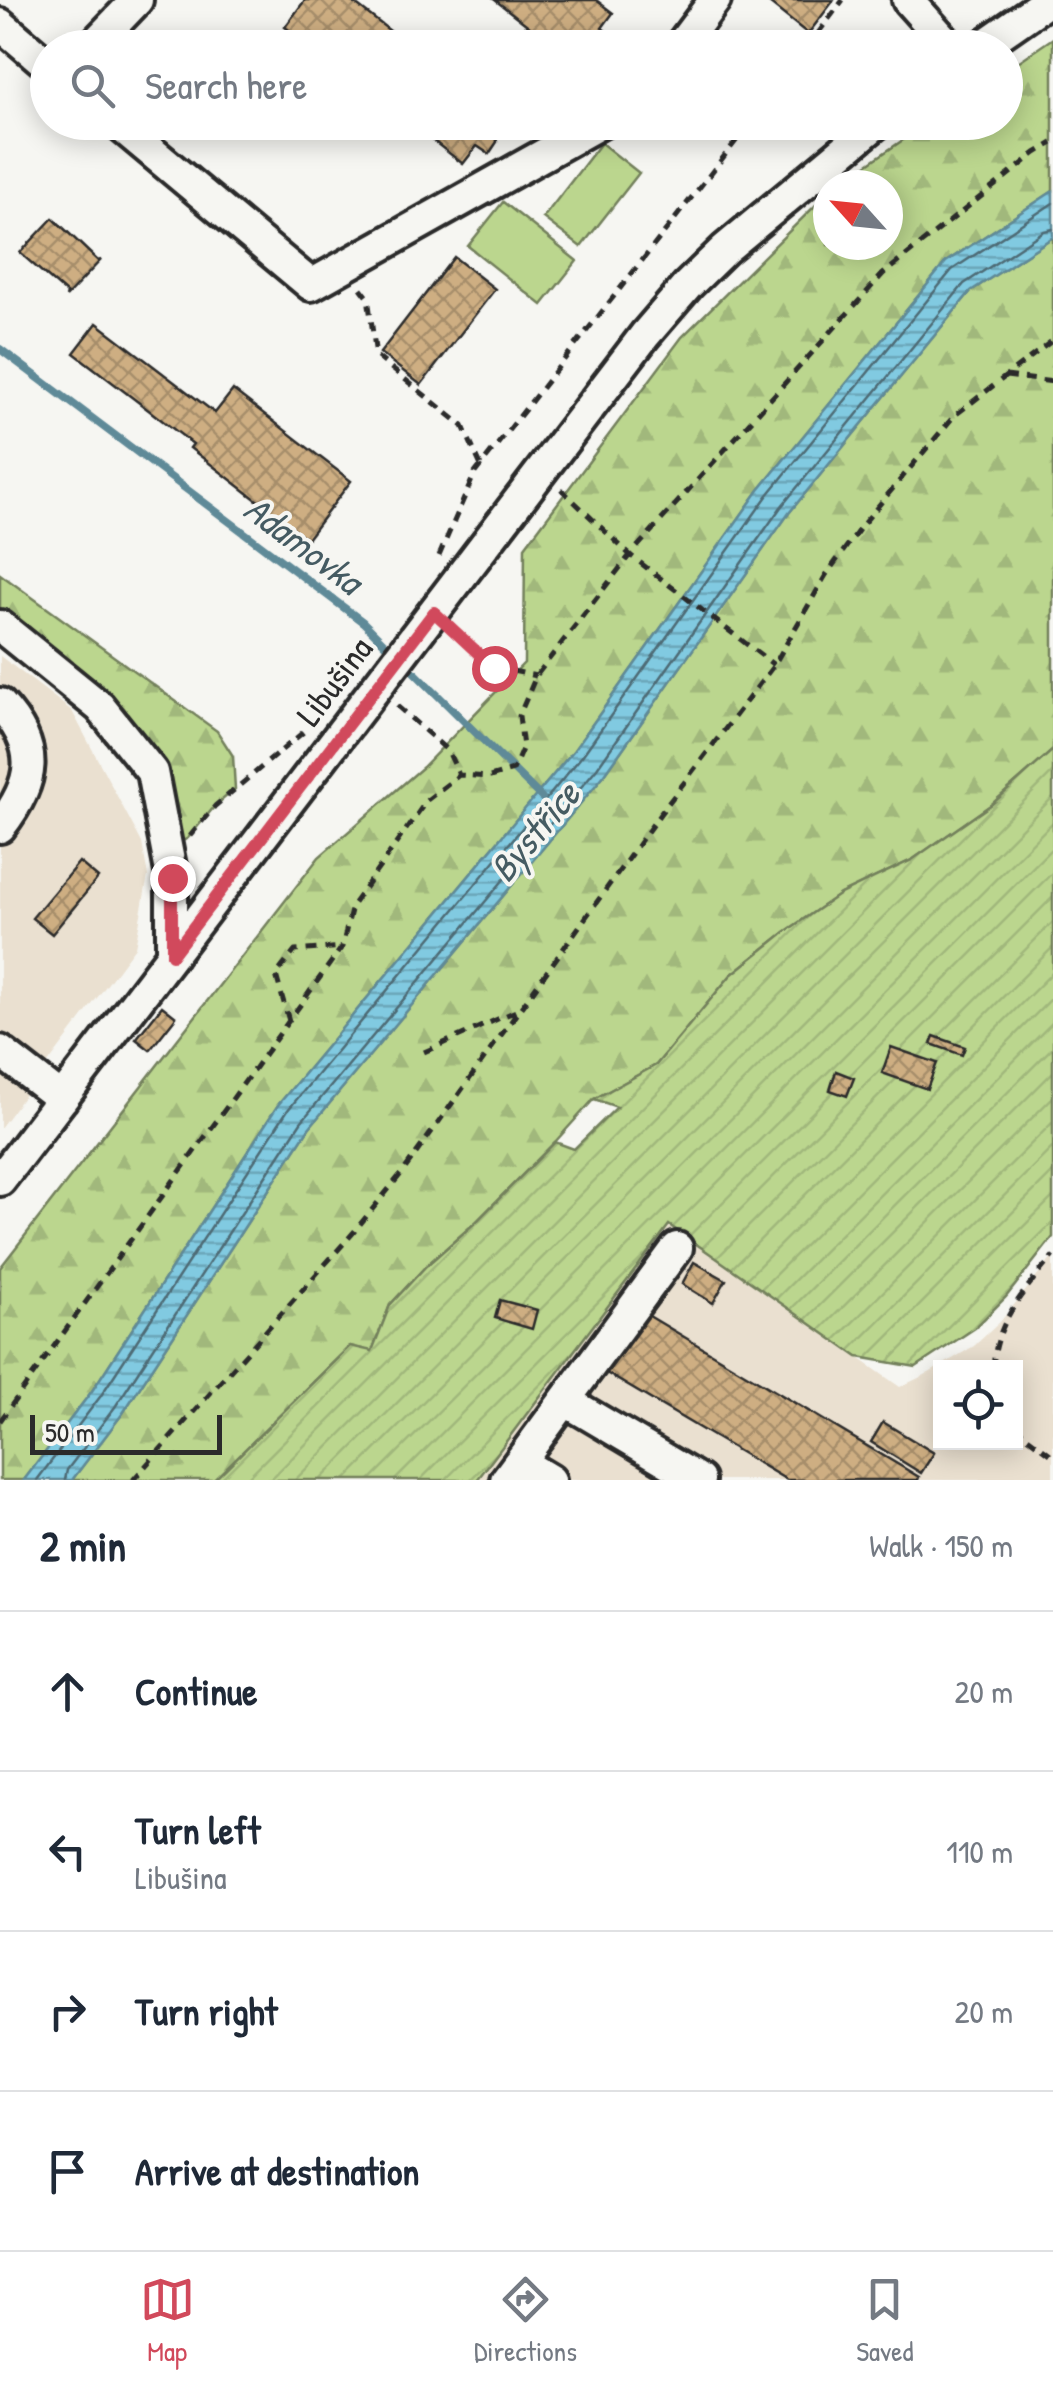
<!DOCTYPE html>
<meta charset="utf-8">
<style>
body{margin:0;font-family:"Patrick Hand",sans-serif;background:#f6f6f7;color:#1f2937}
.controls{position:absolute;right:30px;bottom:30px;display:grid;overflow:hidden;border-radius:0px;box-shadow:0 5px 25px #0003}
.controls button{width:90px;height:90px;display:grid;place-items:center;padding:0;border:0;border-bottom:2px solid #e0e1e3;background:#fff;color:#1f2937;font:50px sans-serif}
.compass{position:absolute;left:813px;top:170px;width:90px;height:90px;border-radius:50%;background:#fff;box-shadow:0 5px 25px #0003;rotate:297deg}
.scale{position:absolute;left:30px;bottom:25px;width:192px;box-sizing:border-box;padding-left:10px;border:5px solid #2b2b2b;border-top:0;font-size:28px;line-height:35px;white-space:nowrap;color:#2b2b2b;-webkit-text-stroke:8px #f6f6f2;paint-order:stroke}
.stop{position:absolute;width:30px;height:30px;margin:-22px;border:8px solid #d1495b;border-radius:50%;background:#fff}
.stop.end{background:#d1495b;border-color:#fff;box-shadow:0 2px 10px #0008}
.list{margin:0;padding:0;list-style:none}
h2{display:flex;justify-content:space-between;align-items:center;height:130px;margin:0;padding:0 40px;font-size:42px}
h2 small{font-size:32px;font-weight:400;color:#747a83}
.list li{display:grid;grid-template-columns:65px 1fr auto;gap:30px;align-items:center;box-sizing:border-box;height:160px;padding:0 40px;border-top:2px solid #e0e1e3}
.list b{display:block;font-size:38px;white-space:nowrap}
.list p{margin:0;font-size:32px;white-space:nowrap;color:#747a83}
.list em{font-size:32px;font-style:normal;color:#747a83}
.icon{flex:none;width:55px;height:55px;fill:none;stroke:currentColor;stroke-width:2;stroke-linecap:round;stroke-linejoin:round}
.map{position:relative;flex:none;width:1053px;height:1480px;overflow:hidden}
.search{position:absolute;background:#fff;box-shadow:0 5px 25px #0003;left:30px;right:30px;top:30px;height:110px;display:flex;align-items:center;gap:25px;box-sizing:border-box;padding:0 35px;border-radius:55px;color:#747a83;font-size:38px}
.sheet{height:770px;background:#fff}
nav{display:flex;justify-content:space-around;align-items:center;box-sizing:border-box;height:140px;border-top:2px solid #e0e1e3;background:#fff;font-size:28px;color:#747a83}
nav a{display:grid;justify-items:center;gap:5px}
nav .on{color:#d1495b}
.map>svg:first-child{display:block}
.built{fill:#eae0d0;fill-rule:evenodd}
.forest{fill:url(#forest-firs);stroke:#73805c;stroke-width:2.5}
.garden{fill:url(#garden-furrows);stroke:#73805c;stroke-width:2.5}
.pitch{fill:#bbd68e;stroke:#73805c;stroke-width:2.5}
.water{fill:url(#water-rules);stroke:#5f8a98;stroke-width:2.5}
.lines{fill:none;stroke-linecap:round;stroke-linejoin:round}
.shore{stroke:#4d6b74;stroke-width:2.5}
.stream{stroke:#5f8a98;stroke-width:8}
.building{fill:url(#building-cross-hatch);stroke:#2b2b2b;stroke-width:2.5}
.minor-casing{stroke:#2b2b2b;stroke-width:38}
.path{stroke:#2b2b2b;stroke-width:5;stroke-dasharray:10 8;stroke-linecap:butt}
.minor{stroke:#f6f6f2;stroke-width:30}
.route{stroke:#d1495b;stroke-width:12}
.labels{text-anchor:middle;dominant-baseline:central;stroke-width:8;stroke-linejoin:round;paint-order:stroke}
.street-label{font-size:35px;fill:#2b2b2b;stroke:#f6f6f2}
.water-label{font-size:38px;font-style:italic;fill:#455b62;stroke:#f6f6f2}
</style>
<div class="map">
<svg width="1053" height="1480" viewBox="0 0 1053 1480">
<defs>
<pattern id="forest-firs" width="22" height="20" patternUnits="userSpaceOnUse" patternTransform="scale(2.5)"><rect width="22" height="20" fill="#bbd68e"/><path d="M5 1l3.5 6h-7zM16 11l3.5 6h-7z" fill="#a1b87b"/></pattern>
<pattern id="garden-furrows" width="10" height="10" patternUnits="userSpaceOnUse" patternTransform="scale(2.5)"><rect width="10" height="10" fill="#bbd68e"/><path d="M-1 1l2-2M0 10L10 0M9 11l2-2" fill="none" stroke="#a1b87b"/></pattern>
<pattern id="water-rules" width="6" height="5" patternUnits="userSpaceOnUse" patternTransform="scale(2.5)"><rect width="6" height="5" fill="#81cae1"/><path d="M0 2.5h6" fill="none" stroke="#6aa4b7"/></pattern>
<pattern id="building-cross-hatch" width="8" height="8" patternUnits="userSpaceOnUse" patternTransform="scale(2.5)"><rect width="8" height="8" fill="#ceae82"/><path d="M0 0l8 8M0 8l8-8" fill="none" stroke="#a78e6b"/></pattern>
</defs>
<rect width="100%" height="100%" fill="#f6f6f2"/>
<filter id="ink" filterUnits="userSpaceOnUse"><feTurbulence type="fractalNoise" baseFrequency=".01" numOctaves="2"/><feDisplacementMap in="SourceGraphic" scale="20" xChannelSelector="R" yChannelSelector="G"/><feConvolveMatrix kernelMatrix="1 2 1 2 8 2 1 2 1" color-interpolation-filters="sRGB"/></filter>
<g filter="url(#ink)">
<!-- built -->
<path class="built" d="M0,656l72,55 70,132 6,33 -13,71 -135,181z
M669,1225l231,162 29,-14 45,-27 26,-24 53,-65v223h-576zM940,1368h76v74h-76z"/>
<!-- forest -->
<path class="forest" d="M1053,38v153l-107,71 -187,228 -185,260 -296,355 -186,286 -68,89h-24v-212l319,-411 104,-90 101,-104 1,-116 157,-210 146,-144v52h60v-60h-51l91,-62 78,-1v-52z
M1053,237v513l-61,54 -80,56 -72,34 -55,38 -54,43 -75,90 -62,34 -39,43 -78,79 -51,45 -36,39 -18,47 -22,-6 -136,134h-142l51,-67 186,-285 296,-354 184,-261 182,-222z
M0,574l217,157 16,25 2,33 -20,17 -27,32 -20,11 -16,-77 -152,-158z"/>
<!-- garden -->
<path class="garden" d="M1053,750v487l-47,60 -31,31 -59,39 -58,-10 -189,-132 -192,255h-263l136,-134 22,5 18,-46 36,-39 51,-45 78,-79 19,7 43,-42 -23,-8 62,-34 75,-90 54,-43 55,-38 72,-34 80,-56z"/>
<!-- pitch -->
<path class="pitch" d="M601,143l38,30 -58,74 -38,-29z
M503,202l74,59 -35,44 -74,-59z"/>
<!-- water -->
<path class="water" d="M1053,191v46l-82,54 -182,222 -184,261 -296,354 -186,285 -51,67h-48l68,-89 186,-286 296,-355 185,-260 187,-228z"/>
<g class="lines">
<!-- shore -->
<path class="shore" d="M37,1480l63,-83 187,-286 295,-355 185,-260 185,-226 101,-67
M65,1480l2,-10 48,-63 186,-285 296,-354 184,-261 183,-223 80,-53 9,-2"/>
<!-- stream -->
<path class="stream" d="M0,349l363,273 29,29
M406,664l136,134"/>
</g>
<!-- building -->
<path class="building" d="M305,0h45l62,48h-100l-27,-21z
M495,0h101l17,13 -11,15 17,13 1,7h-63z
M771,0h63l-26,34 -39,-31z
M409,122h71l16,13 1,7 -8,12 -12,-8 -14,18z
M53,218l45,43 3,-1 -35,37 1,-3 -47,-41z
M454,257l41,32 -74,96 -41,-32z
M97,323l118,90 18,-23 118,91 -44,58 -117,-91 3,-4 -119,-91z
M79,862l19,16 -46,56 -20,-16z
M162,1006l14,11 -26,33 -14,-11z
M934,1036l31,11 -3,8 -31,-11z
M891,1047l46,16 -10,26 -45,-16z
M836,1071l18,7 -7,18 -17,-6z
M694,1262l32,18 -13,23 -31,-19z
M500,1300l37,10 -5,19 -37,-11z
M639,1310l280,167 -1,3h-131l-184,-109z
M883,1422l51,31 -13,20 -50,-31z"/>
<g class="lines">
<!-- minor casing -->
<g class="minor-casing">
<path id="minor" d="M908,0l43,48
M0,24l48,41
M91,48l46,-48
M679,48l36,-48
M980,48l69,-48
M116,122l195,163 291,-163
M0,626l100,81 52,65 20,105v78
M0,704c41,44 35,78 0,123
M0,1051l62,48
M0,1180l645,-845 43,-50 37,-36 153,-127
M566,1401l133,79
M520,1462l30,18
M506,1480l171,-232"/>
</g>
<!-- path -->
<path class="path" d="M807,48l36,-48
M361,288l7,9 8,59 87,70 18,40
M1006,376l47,6
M561,489l69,66 144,110
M439,556l36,-83 276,-351
M455,631l39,36 42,9
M397,706l51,45 11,24
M190,836l25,-30 92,-77
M289,1021l-13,-46 19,-24 47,-4
M424,1052l94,-42
M993,1368c3,-47 31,-77 60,-112
M0,1421l342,-474 10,-41 75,-106 32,-25 31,2 23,-7 10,-23 -4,-31 17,-40 94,-121 253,-281 153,-121 17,-10
M1016,1424l9,11 28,21
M133,1480l220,-247 52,-64 255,-355 114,-149 52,-90 37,-51 91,-108 99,-76"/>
<!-- minor -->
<use href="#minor" class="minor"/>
</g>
</g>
<g class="lines" filter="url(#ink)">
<!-- route -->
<path class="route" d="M172,878v77l262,-343 60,56"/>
</g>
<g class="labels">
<!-- street labels -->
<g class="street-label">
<text transform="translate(334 681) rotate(-53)">Libušina</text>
</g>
<!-- water labels -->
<g class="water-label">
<text transform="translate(304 544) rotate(37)">Adamovka</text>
<text transform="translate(534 831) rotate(-50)">Bystřice</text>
</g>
</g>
</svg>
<div class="controls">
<button><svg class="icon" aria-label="locate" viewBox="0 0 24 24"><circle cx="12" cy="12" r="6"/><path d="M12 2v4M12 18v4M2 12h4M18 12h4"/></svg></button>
</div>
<svg class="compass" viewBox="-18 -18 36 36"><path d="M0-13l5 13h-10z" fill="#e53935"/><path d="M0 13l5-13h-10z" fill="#747a83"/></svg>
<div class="scale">50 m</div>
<div class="stop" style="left:494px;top:668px"></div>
<div class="stop end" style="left:172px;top:878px"></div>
<div class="search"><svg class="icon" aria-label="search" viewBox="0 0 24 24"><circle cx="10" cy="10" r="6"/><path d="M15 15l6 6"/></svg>Search here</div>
</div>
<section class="sheet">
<h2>2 min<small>Walk · 150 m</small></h2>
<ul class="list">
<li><svg class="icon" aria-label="ahead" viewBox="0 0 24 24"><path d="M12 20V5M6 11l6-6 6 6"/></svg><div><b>Continue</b></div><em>20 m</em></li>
<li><svg class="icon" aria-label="left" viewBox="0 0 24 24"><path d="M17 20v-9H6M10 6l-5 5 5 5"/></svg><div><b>Turn left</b><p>Libušina</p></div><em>110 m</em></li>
<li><svg class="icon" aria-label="right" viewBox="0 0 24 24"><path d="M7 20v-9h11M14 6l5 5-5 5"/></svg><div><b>Turn right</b></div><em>20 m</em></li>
<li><svg class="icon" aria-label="arrive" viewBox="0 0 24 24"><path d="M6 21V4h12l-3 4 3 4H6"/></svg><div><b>Arrive at destination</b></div></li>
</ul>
</section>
<nav>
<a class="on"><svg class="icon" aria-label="map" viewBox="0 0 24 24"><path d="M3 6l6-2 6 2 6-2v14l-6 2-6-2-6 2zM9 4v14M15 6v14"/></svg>Map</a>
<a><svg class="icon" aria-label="directions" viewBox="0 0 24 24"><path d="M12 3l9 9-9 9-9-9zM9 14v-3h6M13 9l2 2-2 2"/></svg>Directions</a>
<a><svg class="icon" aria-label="saved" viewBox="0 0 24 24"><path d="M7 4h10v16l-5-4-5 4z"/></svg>Saved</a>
</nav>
